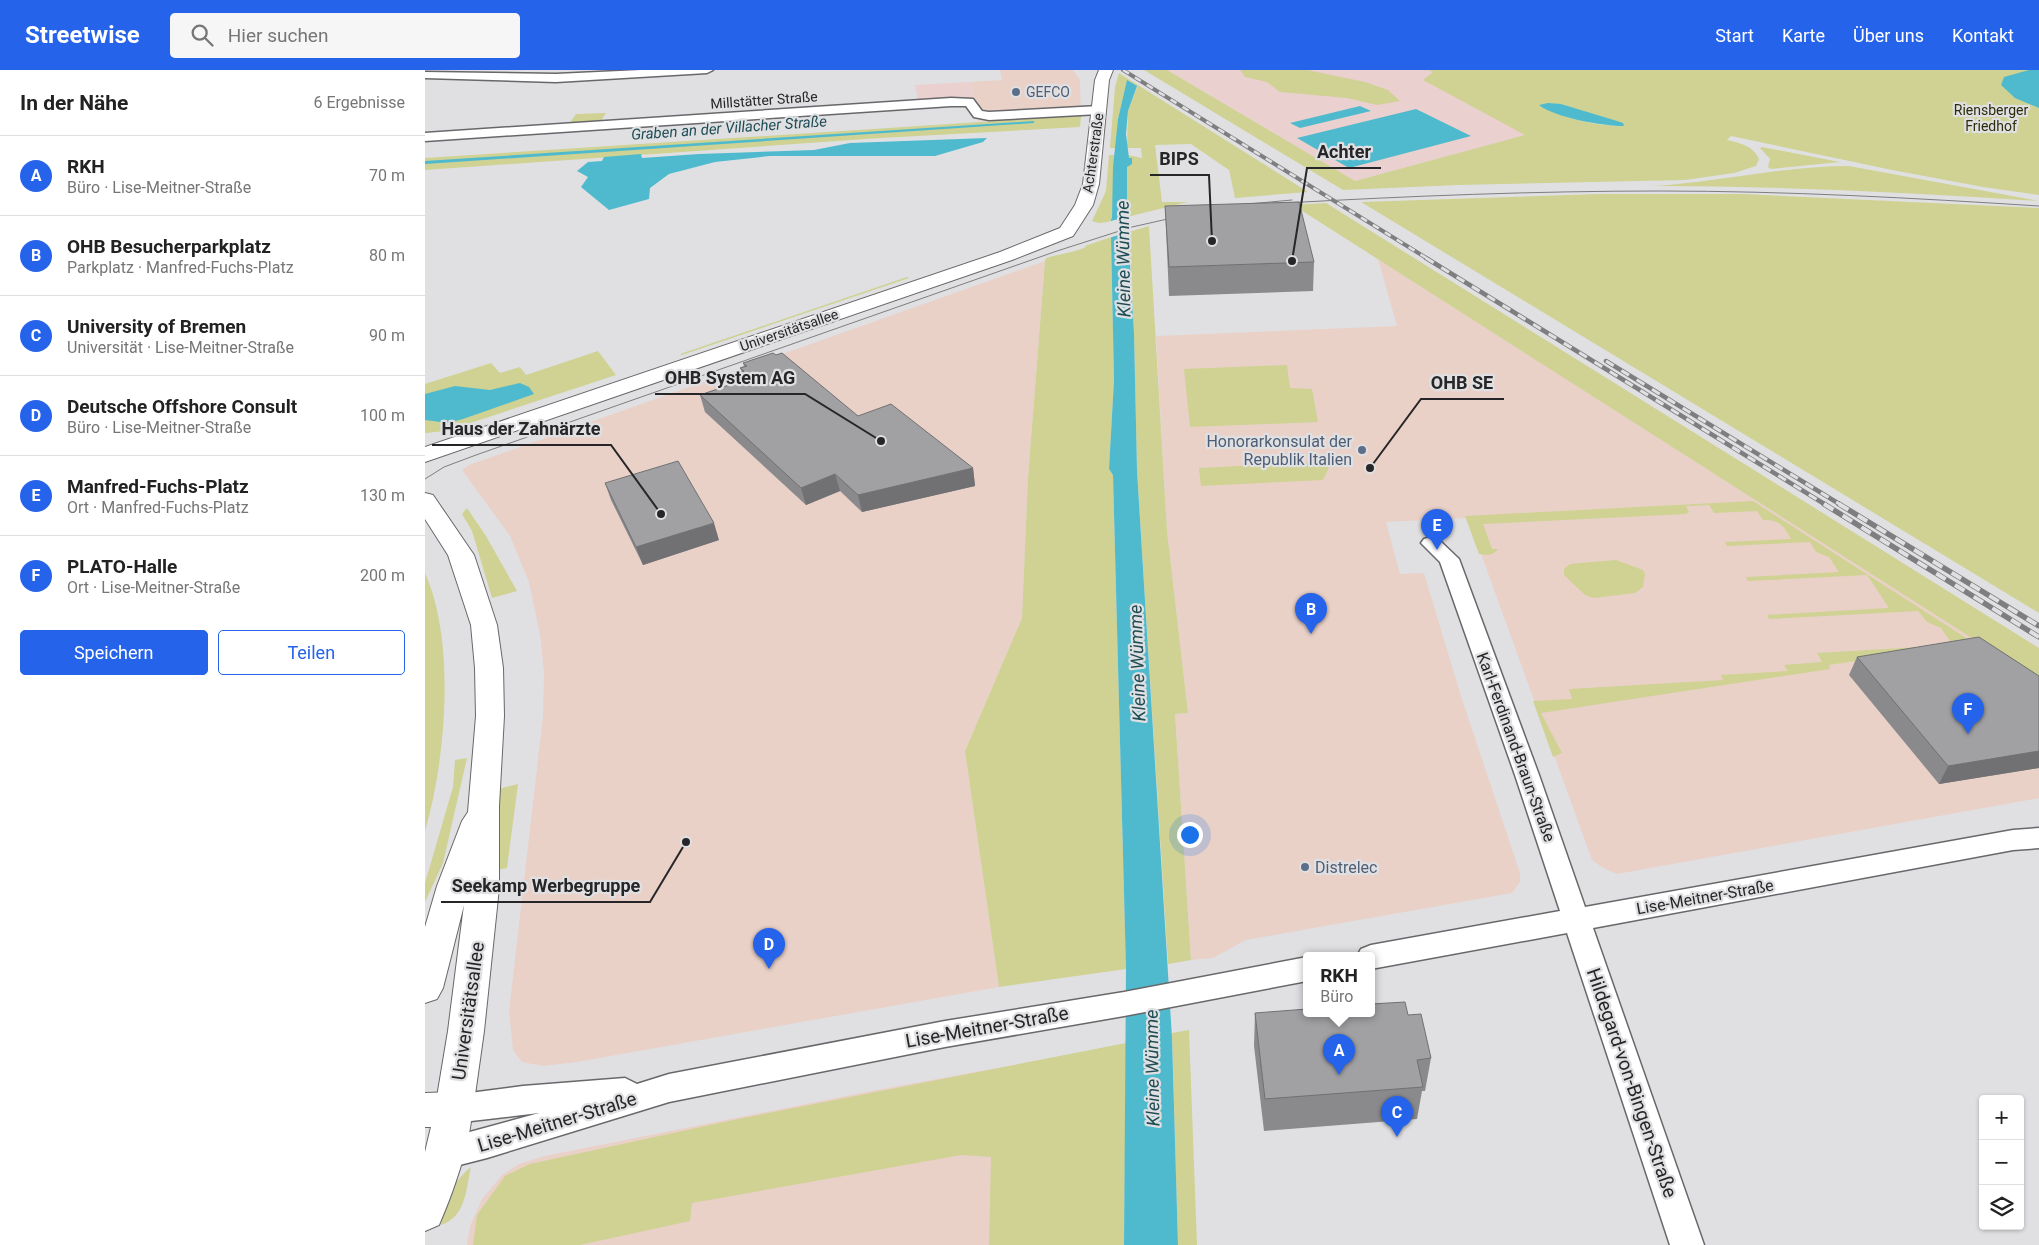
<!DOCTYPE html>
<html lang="de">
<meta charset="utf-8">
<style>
body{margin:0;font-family:Roboto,sans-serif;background:#f6f6f6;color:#222}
.controls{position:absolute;right:15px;bottom:15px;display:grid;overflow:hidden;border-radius:5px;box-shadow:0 1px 4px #0004}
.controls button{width:45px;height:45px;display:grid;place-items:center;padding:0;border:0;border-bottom:1px solid #e0e0e0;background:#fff;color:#222;font:25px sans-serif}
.you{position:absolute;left:764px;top:764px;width:18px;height:18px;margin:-12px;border:4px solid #fff;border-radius:50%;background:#1a73e8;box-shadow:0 0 0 8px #1a73e833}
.badge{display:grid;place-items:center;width:32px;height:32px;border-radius:50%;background:#2563eb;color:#fff;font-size:16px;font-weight:700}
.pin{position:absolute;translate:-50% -41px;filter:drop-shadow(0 1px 2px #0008)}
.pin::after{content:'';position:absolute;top:26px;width:18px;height:15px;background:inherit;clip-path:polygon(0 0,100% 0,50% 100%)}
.popup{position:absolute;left:878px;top:882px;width:72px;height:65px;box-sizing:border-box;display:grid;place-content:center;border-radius:5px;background:#fff;filter:drop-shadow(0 1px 4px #0005);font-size:16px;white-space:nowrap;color:#767676}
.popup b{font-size:19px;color:#222}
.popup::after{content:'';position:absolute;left:50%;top:100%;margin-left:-10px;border:10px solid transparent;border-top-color:#fff}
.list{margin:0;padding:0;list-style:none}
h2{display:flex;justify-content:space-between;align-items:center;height:65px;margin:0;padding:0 20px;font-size:21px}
h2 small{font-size:16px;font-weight:400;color:#767676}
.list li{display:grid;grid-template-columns:32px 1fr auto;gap:15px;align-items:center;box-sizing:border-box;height:80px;padding:0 20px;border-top:1px solid #e0e0e0}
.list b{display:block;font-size:19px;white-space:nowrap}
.list p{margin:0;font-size:16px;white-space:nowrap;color:#767676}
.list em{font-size:16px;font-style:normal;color:#767676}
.actions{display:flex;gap:10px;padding:15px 20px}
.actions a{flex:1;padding:11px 0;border:1px solid #2563eb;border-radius:5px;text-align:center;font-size:18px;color:#2563eb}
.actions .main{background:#2563eb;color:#fff}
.icon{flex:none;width:28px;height:28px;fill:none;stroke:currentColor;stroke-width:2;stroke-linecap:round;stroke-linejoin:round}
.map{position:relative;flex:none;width:1614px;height:1175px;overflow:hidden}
header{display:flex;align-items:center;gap:30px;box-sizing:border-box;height:70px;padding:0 25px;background:#2563eb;color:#fff}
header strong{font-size:24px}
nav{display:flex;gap:28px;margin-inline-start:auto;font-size:18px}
.search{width:350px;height:45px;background:#f6f6f6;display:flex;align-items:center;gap:12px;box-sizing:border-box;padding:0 18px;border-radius:5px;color:#767676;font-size:19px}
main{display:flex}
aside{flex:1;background:#fff}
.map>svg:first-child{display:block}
.commercial{fill:#e9d1c8}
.industrial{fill:#ead0ce}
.green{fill:#cfd292;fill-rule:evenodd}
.water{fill:#4fbacd}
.pier{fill:#e0e0e3}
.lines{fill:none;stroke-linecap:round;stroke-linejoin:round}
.minor-casing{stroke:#68686b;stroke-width:3}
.tertiary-casing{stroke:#68686b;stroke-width:2}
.primary-casing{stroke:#68686b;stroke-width:2}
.minor{fill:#fff;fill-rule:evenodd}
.tertiary{fill:#fff;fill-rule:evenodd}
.primary{fill:#fff;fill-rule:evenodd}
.tram{stroke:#7e7e81;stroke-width:1}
.rail-far2-casing{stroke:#7e7e81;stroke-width:4}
.rail-far1-casing{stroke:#7e7e81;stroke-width:4.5}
.rail-casing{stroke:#7e7e81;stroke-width:5.5}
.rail-far2{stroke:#e0e0e3;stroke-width:2.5;stroke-dasharray:7;stroke-linecap:butt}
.rail-far1{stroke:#e0e0e3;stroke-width:3;stroke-dasharray:9;stroke-linecap:butt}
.rail{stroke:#e0e0e3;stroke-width:4;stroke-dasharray:11;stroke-linecap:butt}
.wall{fill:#8a8a8d}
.shaded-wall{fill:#717173}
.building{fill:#a1a1a4;stroke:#717173}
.service-dot{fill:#5c6f8a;stroke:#e0e0e3;stroke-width:2}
.labels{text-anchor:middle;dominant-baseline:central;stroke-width:4.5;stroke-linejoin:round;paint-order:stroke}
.far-service-label{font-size:14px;fill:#4e5e75;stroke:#e0e0e3;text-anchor:start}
.far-street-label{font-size:14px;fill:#262628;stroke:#e0e0e3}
.far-park-label{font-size:14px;fill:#2c2c0a;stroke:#e0e0e3}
.far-water-label{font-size:15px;font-style:italic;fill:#1d4c54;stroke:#e0e0e3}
.service-label{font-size:16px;fill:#4e5e75;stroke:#e0e0e3;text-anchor:end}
.street-label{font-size:16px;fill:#262628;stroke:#e0e0e3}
.water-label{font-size:18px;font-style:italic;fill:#1d4c54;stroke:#e0e0e3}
.near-street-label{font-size:19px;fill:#262628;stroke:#e0e0e3}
.leader{fill:none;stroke:#262628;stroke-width:2}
.callout-dot{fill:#262628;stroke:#e0e0e3;stroke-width:2}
.callout-label{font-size:18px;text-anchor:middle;font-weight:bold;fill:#262628;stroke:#e0e0e3;stroke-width:4.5;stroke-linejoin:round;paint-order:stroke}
</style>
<header>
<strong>Streetwise</strong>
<div class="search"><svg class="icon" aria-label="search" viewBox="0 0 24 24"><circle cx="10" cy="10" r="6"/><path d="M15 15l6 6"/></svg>Hier suchen</div>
<nav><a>Start</a><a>Karte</a><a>Über uns</a><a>Kontakt</a></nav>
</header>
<main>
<aside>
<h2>In der Nähe<small>6 Ergebnisse</small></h2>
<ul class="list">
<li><span class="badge">A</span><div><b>RKH</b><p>Büro · Lise-Meitner-Straße</p></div><em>70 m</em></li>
<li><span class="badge">B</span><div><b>OHB Besucherparkplatz</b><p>Parkplatz · Manfred-Fuchs-Platz</p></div><em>80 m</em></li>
<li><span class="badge">C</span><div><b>University of Bremen</b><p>Universität · Lise-Meitner-Straße</p></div><em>90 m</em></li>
<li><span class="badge">D</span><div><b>Deutsche Offshore Consult</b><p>Büro · Lise-Meitner-Straße</p></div><em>100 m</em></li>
<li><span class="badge">E</span><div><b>Manfred-Fuchs-Platz</b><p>Ort · Manfred-Fuchs-Platz</p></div><em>130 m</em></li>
<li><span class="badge">F</span><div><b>PLATO-Halle</b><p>Ort · Lise-Meitner-Straße</p></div><em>200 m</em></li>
</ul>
<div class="actions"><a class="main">Speichern</a><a>Teilen</a></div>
</aside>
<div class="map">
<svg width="1614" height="1175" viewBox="0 0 1614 1175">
<rect width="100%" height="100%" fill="#e0e0e3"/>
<!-- commercial -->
<path class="commercial" d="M575,0h73l7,10 1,36 -103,5 -7,-39 31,-2z
M953,189l661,422v117l-422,76 -14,-6 -11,-8 -124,-342 -82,4 14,52 24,-1 37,123 59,177v9l-8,11 -266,47 -33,18 -22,2 -16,-246 13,-1 -21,-182 -11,-195 241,-10z
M620,191l-17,217 -6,140 -57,133 34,236 -422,75 -34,4 -21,-4 -9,-12 -4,-39 34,-295 1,-43 -4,-38 -11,-53 -19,-46 -48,-66 7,-5 14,-5z
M627,988l-11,187h-574l3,-19 12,-27 20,-24 17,-11 26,-8 326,-65z"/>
<!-- industrial -->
<path class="industrial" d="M742,0h261l5,2 -10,8 103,55 -171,46z
M546,12l3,19 -55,3 -4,-19z"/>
<!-- green -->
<path class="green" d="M719,0h23l188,111 170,-46 -102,-55 10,-8 -5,-2h611v125l-56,-8 -91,-17 -161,-34 -4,4c14,3 26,6 32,19l-3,7 -22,7 -49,7 -227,5 -115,5zM1136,34l62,22c-26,0 -56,-7 -79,-18z
M815,0h67l58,12 23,8 12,11 -23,4 -30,-7 -67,-6 -13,-10 -22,-5z
M694,3l3,2 186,117 -73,6 -6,-28 -38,-26 -36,1 7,57h26l-61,15v-50l5,-9h-3l-1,-3 14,3 -1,-10h-14l1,-37 9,-24 -10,-6 -9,38 -2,29h-6l5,-61z
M181,43l-6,9 -31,2 7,-10z
M648,46h8l-1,11 -199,11 -456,32v-12z
M1337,77l78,15 -69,7 -3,-2 2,-8 -10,-11z
M684,85h6l-3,62 -2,5 -11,1 -7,-2 14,-30z
M1424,96l190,35c-129,-8 -257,-15 -387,-15 66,-4 131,-20 197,-20z
M1174,124h144l296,14v405l-678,-411z
M901,133l713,445v33l-746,-476z
M724,156l18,305 21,182 -13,1 16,246 -23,4 -31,-493 -3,-138 -5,-101z
M686,167l3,143 -5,89 4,6 13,494 -127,18 -34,-236 57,-133 6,-140 17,-217 1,-3c13,-4 27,-5 40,-11l-1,-1z
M482,207l2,1 -227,77 -2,-1z
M173,281l18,24 -170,56 -21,2v-49l66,-21 9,10 20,-6 6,8z
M862,295l3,23 22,1 6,33 -128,5 -6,-58z
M907,391l-9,19 -122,6 -2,-18z
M1328,431l221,142 -145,22 1,4 -289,44 21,40 -9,4 -20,-56 39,-2 -3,-10 154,-9 -2,-5 67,-4 -4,-6 38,-3 -5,-9 136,-8 -12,-17 -14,-6 -9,-11 -149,8 -2,-4 122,-7 -22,-33 -119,6 -2,-4 93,-5 -10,-15 -13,-5 -6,-10 -83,4 -2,-4 66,-3c-7,-13 -12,-20 -28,-19l-6,-9 -43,2 -5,-8 -23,1 3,6 -3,2 -203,10 9,25h6c-4,7 -12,6 -19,5l-14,-38z
M42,438l19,28 31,55 -25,7 -20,-67 -10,-17z
M1191,490l27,10 2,4 -2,13 -8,6 -41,5 -9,-3 -21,-20v-6l6,-5z
M0,503c31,69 21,186 0,258z
M42,688l-24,105 -18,39v-19l28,-96 2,-27z
M93,714l-11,84 -15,3 6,-82z
M764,960l8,215h-19l-6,-212z
M701,973l-2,202h-135l2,-88 -30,-2 -269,48 -2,18 -110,24h-107l4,-30 28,-39 25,-12 208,-45z
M46,1097c-5,22 -5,50 -30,58 6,-24 10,-42 30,-58z"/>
<!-- water -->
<path class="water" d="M1604,0h10v38l-24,-10 -14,-13 3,-8z
M702,10l10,6 -9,25 -2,23 3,24h3v6l-5,3v45l7,121 3,138 35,567 6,207h-54l2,-276 -13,-494 -4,-6 5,-89 -3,-143 -3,-9 4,-11 1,-50 5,-48z
M1123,33l13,1 56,17 6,2 1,3c-21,0 -68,-8 -85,-21z
M935,36l11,5 -71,17 -10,-5z
M991,39l55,27 -122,32 -52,-30z
M609,51v2l-609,41v-3z
M562,68l-4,4 -48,14h-165l-55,6 -46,12 -19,14 -1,11 -40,11 -28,-23 7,-10 -11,-6 11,-9 14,-1 2,-4 37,-3 1,4 57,-4 115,-4 36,-7z
M95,313l9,4 5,7 -71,25 -15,4 -23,-3v-26l30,-8 35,4z"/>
<!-- pier -->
<path class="pier" d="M705,146l1,15 -22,7 -3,-10 1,-6z"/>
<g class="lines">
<!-- minor casing -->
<g class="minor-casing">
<path id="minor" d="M216,0h72l-6,3 -151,9 -131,-4v-6l131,2z
M526,28l22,1 9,12 7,1 110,-6 6,4 -6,4 -110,6 -15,-3 -8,-11h-15l-526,35v-8z
M1006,467l7,2 21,20 80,216 46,132 428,-77 26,-2v20l-26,2 -420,78 111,317h-34l-103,-312 -196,36v-13h-14l4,-7 10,-4 189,-34 -45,-136 -75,-213 -19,-19 3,-4z
M882,887v24l-183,35 -179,31 -276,55 -182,56 -43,11 -11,-4 -5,-11 5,-11 11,-4 95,-26 -85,10 -11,-4 -4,-10 4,-10 11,-4 69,-9 102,-8 12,6 32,-10 276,-53 179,-29z"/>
</g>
<!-- tertiary casing -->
<g class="tertiary-casing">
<path id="tertiary" d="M674,0h14l-4,10 -10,104 -6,21 -20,31 -61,24 -587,202v-15l575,-195 60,-24 15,-23 8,-21 12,-104z
M0,423l8,2 41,60 23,70 6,43 1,48 -5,90v82l-15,143 -11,78 -6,12 -13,5 -13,-5 -6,-12 13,-78 16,-126 -21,83 -6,11 -12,4v-76l12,-41 25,-65 6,-9 8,-96 -1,-48 -4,-43 -23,-70 -23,-36z"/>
</g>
<!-- primary casing -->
<g class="primary-casing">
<path id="primary" d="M29,1022l13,5c2,4 6,9 5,14 -2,34 -19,82 -33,114l-14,6v-79l6,-25h-6v-34z"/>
</g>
<!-- minor -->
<use href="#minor" class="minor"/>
<!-- tertiary -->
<use href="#tertiary" class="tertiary"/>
<!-- primary -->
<use href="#primary" class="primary"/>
<!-- tram -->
<path class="tram" d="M860,133c125,-7 250,-12 375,-12 127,0 253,7 379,15
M812,135l55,-5
M0,409l19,-12 32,-12 581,-204 75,-24 49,-11"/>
<!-- rail-far2 casing -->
<g class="rail-far2-casing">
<path id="rail-far2" d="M698,0l305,189"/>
</g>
<!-- rail-far1 casing -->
<g class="rail-far1-casing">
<path id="rail-far1" d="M1001,188l400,247
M1181,291l235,144"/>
</g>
<!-- rail casing -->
<g class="rail-casing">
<path id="rail" d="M1399,434l215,133
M1414,434l200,122"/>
</g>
<!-- rail-far2 -->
<use href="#rail-far2" class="rail-far2"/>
<!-- rail-far1 -->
<use href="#rail-far1" class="rail-far1"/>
<!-- rail -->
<use href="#rail" class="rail"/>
</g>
<!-- wall -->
<path class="wall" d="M740,136l149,56 -1,29 -144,5z
M318,293l230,105 2,18 -113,26 -22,-21 -34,14 -101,-93 -5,-17 39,-14 -2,-7 4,-2 -1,-4 4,-2z
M180,413l114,57 -76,25 -32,-65z
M1432,587l182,19v92l-100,16 -90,-109z
M830,943l153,2 23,43 -6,33h-3l-5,28 -153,12 -10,-85z"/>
<!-- shaded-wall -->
<path class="shaded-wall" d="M548,398l2,18 -113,26 -4,-17z
M410,404l5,17 -34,14 -5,-17z
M289,453l5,17 -76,25 -7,-18z
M1614,681v17l-100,16 9,-18z"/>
<!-- building -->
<path class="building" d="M874,132l15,60 -145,5 -4,-61z
M348,283l3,2 6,-2 76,63 33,-12 82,64 -115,27 -23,-21 -34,14 -101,-93 44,-15 -7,-6 7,-3 -4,-3 7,-2 -4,-3z
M253,391l36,62 -78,24 -31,-64z
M1554,567l60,39v75l-91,15 -91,-109z
M980,932l3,13 13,-1 10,44 -14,2 6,27 -158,12 -10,-86 52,-4v5h64v-10z"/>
<!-- markers -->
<g class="service-dot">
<circle cx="591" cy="22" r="5"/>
<circle cx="937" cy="380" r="5"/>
<circle cx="880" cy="797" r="5"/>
</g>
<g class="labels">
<!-- far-service labels -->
<g class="far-service-label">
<text x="601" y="22">GEFCO</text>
</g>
<!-- far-street labels -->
<g class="far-street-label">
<text transform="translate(339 30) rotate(-4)">Millstätter Straße</text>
<text transform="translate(668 83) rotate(-82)">Achterstraße</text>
<text transform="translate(364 260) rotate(-19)">Universitätsallee</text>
</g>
<!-- far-park labels -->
<g class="far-park-label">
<text x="1566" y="40">Riensberger<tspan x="1566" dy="16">Friedhof</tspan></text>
</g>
<!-- far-water labels -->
<g class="far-water-label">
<text transform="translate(304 58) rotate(-4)">Graben an der Villacher Straße</text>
</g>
<!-- service labels -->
<g class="service-label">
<text x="927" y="371">Honorarkonsulat der<tspan x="927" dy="18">Republik Italien</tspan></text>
<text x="890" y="797" text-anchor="start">Distrelec</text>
</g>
<!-- street labels -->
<g class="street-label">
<text transform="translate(1091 677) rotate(70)">Karl-Ferdinand-Braun-Straße</text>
<text transform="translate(1280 827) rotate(-10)">Lise-Meitner-Straße</text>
</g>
<!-- water labels -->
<g class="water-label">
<text transform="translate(698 189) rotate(-91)">Kleine Wümme</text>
<text transform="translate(712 593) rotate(-92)">Kleine Wümme</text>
<text transform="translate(727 998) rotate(-91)">Kleine Wümme</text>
</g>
<!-- near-street labels -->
<g class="near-street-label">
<text transform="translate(43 941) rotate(-82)">Universitätsallee</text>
<text transform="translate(562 957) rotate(-10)">Lise-Meitner-Straße</text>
<text transform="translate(1207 1013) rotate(71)">Hildegard-von-Bingen-Straße</text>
<text transform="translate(132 1052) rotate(-17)">Lise-Meitner-Straße</text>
</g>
</g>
<!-- callouts -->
<path class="leader" d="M867 191L882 98H956M787 171L784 105H725M456 371L380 324H230M945 398L996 329H1079M236 444L186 375H7M261 772L225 832H16"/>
<g class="callout-dot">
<circle cx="867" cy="191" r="5"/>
<circle cx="787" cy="171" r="5"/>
<circle cx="456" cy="371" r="5"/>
<circle cx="945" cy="398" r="5"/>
<circle cx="236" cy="444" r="5"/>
<circle cx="261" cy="772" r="5"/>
</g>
<g class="callout-label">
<text x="919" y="88">Achter</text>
<text x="754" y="95">BIPS</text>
<text x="305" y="314">OHB System AG</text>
<text x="1037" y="319">OHB SE</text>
<text x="96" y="365">Haus der Zahnärzte</text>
<text x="121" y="822">Seekamp Werbegruppe</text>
</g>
</svg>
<div class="controls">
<button>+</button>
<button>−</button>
<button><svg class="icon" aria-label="layers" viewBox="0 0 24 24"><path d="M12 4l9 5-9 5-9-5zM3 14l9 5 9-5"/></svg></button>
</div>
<div class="you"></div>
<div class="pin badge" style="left:914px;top:1005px">A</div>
<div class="popup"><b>RKH</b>Büro</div>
<div class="pin badge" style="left:886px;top:564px">B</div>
<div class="pin badge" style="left:972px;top:1067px">C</div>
<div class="pin badge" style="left:344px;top:899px">D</div>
<div class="pin badge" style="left:1012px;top:480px">E</div>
<div class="pin badge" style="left:1543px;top:664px">F</div>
</div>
</main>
